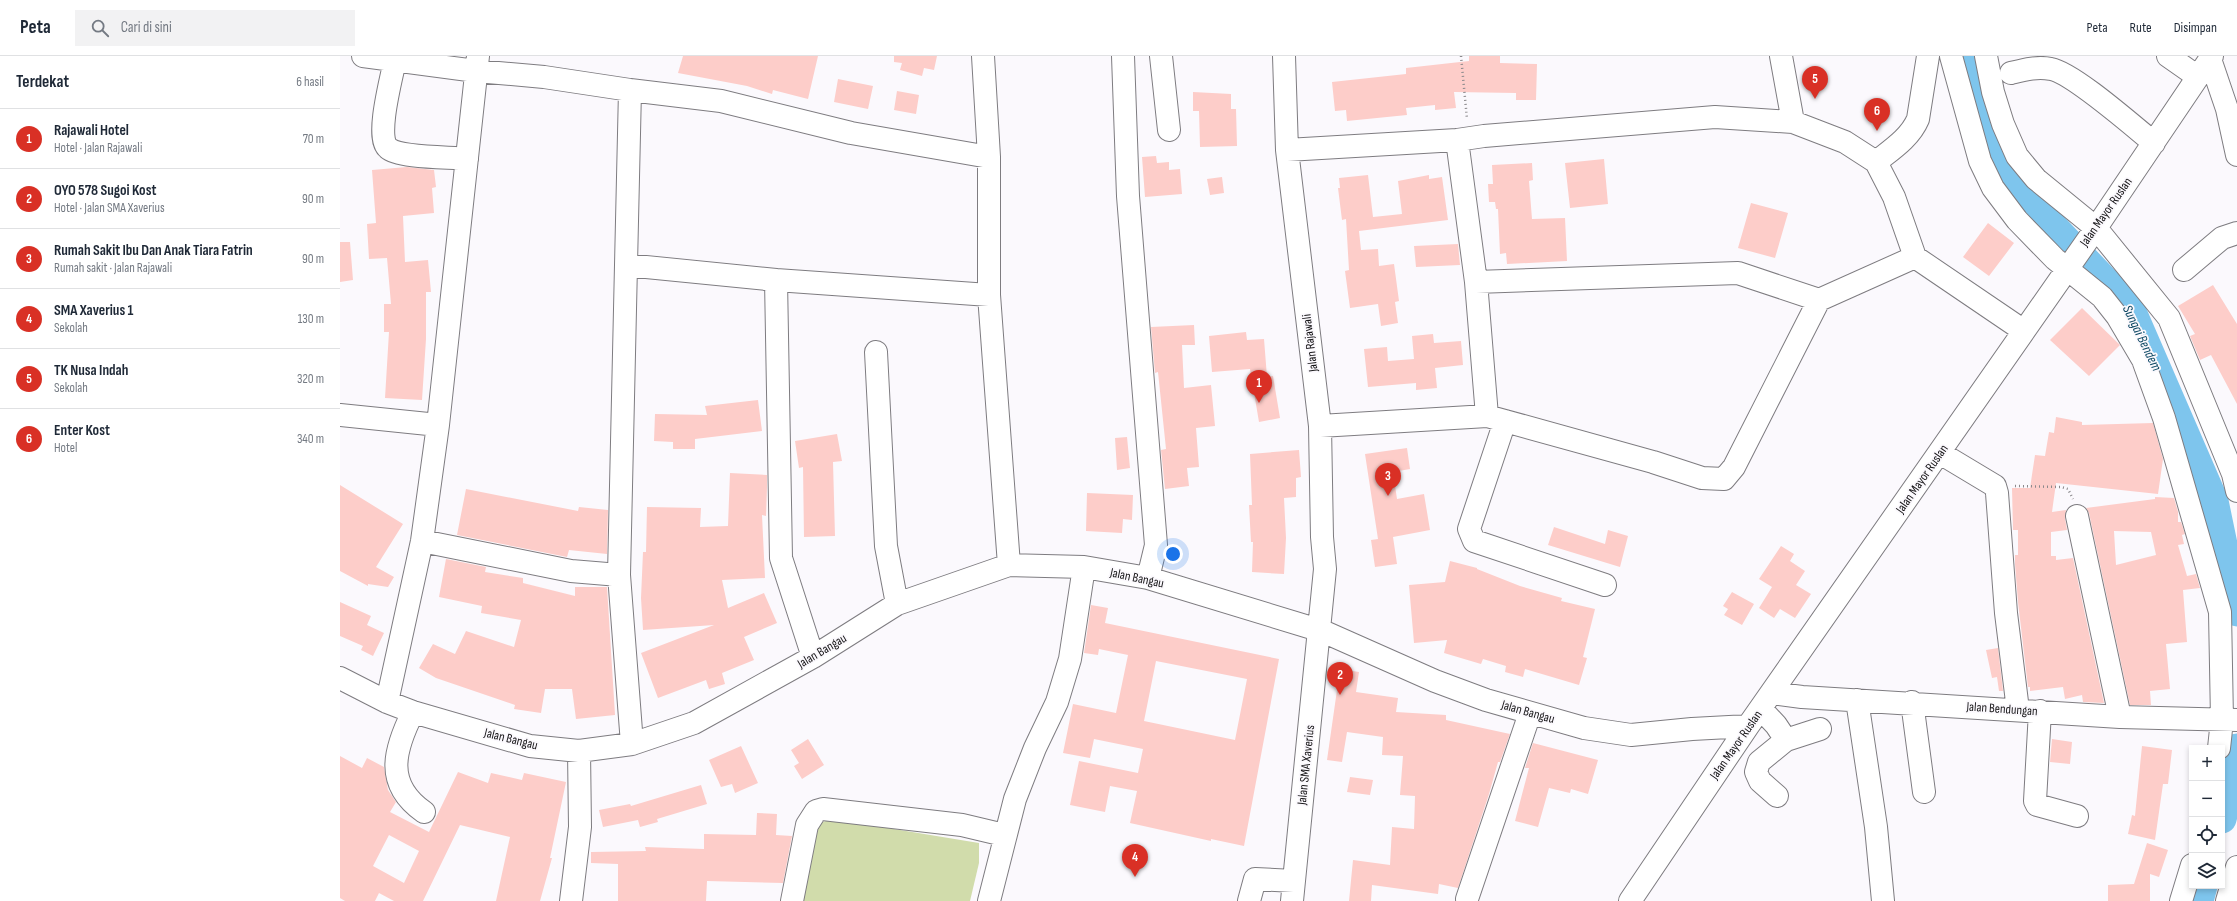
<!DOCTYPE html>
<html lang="id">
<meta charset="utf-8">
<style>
body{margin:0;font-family:"Sofia Sans Condensed",sans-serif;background:#f2f2f3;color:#1f2937}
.controls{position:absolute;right:12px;bottom:12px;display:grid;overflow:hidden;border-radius:0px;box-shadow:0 2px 6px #0003}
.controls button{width:36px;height:36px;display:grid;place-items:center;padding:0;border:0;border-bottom:1px solid #e0e1e3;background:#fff;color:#1f2937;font:20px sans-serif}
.you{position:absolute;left:833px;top:498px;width:14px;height:14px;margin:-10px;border:3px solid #fff;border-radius:50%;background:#1a73e8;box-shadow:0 0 0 6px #1a73e833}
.badge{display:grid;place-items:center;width:26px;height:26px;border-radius:50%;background:#d93025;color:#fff;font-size:13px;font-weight:700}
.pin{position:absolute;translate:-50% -33px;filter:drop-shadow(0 1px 2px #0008)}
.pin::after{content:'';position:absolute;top:21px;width:14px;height:12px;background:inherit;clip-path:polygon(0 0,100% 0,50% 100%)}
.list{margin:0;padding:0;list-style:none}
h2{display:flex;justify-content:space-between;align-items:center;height:52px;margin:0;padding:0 16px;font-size:17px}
h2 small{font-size:13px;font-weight:400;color:#747a83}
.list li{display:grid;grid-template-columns:26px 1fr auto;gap:12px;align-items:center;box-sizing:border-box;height:60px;padding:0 16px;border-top:1px solid #e0e1e3}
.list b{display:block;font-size:15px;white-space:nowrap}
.list p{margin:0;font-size:13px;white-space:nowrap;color:#747a83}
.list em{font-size:13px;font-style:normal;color:#747a83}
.icon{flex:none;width:22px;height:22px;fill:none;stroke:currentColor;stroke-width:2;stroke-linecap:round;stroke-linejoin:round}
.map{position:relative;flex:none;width:1897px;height:845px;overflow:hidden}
header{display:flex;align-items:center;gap:24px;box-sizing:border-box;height:56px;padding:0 20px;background:#fff;border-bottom:1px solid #e0e1e3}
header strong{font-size:19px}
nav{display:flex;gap:22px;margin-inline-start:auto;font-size:14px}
.search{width:280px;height:36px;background:#f2f2f3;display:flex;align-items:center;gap:10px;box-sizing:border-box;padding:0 14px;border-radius:0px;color:#747a83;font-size:15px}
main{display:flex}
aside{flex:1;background:#fff}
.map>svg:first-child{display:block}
.green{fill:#d1dcab}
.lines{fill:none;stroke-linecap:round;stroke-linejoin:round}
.river{stroke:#7ec5ed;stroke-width:29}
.building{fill:#fdcdc9;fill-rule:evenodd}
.minor-casing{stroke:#7e7c80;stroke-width:24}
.path{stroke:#8b898c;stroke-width:2.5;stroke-dasharray:1 3;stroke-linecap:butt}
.minor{stroke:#fff;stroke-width:22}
.labels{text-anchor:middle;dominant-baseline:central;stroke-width:3.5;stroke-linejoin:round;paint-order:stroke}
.street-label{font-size:13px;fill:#171618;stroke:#fbf9fd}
.water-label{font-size:14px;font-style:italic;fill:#0d4863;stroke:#fbf9fd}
</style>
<header>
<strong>Peta</strong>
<div class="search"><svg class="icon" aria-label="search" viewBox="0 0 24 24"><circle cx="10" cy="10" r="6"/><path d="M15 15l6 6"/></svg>Cari di sini</div>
<nav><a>Peta</a><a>Rute</a><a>Disimpan</a></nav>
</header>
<main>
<aside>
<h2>Terdekat<small>6 hasil</small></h2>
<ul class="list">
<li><span class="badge">1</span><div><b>Rajawali Hotel</b><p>Hotel · Jalan Rajawali</p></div><em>70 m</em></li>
<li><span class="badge">2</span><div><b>OYO 578 Sugoi Kost</b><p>Hotel · Jalan SMA Xaverius</p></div><em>90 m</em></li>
<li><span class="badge">3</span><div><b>Rumah Sakit Ibu Dan Anak Tiara Fatrin</b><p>Rumah sakit · Jalan Rajawali</p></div><em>90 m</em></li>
<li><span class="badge">4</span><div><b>SMA Xaverius 1</b><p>Sekolah</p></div><em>130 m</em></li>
<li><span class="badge">5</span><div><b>TK Nusa Indah</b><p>Sekolah</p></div><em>320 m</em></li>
<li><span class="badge">6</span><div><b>Enter Kost</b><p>Hotel</p></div><em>340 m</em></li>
</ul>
</aside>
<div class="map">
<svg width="1897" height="845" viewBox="0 0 1897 845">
<rect width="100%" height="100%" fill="#fbf9fd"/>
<!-- green -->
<path class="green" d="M493,763l146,24v20l-9,38h-167l16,-78z"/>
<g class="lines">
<!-- river -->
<path class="river" d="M1629,0l25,100 37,47 99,104 84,194 23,111
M1882,763l12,-44 3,-27
M1859,845l4,-15"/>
</g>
<!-- building -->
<path class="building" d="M343,0h135l-10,43 -35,-9 -1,4 -25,-8 -69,-13z
M554,0h43l-3,14 -10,-2 -2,8 -22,-6 2,-7 -8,-1z
M1129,0h31v7l37,1 -1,36h-20v-7l-62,-1 2,16 -21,2v-5l-29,3 1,7 -60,6 -1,-11 -11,1 -3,-29 74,-8v-6l63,-7z
M498,23l35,7 -5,23 -34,-7z
M557,35l22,4 -3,19 -22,-4z
M853,36l38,2v15h5l1,37 -37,1 -1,-36h-6z
M816,100l1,7 12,-1v8l11,-1 2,25 -37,3 -3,-40z
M1264,103l4,45 -38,4 -5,-45z
M1192,107l1,17 -4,1 3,38 33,-1 2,43 -60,3 -1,-11 -6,1 -2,-45h-2l-1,-7h-6l-1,-18h5l-1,-19z
M67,111l27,3 2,17 -4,1 2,25 -31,3 2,46 23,-2 3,32h-5v47l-4,61 -37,-2 4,-66h-5v-28h7l-4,-46 -18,1 -2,-35 9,-1 -4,-53z
M1028,119l5,42 29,-3 -4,-33 31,-6v4l13,-2 6,43 -89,11 2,19 17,-1 1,17 15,-2 5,37 -4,1 3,21 -17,3 -3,-22 -28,4 -5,-37 4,-1 -3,-51 -4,1 -4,-32h2l-1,-10z
M882,121l2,16 -14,2 -3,-16z
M1411,147l37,10 -13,45 -37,-10z
M1648,167l26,20 -25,33 -26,-19z
M0,186h10l3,38 -13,2z
M1118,188l2,21 -44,2 -2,-21z
M1873,229l24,39v80l-26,-49 -11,5 -10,-24 5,-2 -17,-28z
M1742,252l38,37 -31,31 -39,-36z
M854,269l1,20h-13l2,43 27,-3 4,41 -19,2 3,39 -12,1 2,18 -24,3 -4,-39 5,-1 -8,-77 -3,1 -4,-46z
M906,276l1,8 17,-1 3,38 6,-1 7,42 -21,4 -9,-53 -38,3 -3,-36z
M1093,278l1,9 27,-2 2,24 -28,3 2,20 -21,2v-7l-48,4 -4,-38 23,-2 1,14 26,-2 -2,-23z
M418,344l4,31 -67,8v10h-22v-7l-19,-1 1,-27 52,1 -2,-9z
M1716,361l26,5v3l71,-2 10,36 -5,35 -102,-11 -4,29 14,-2 -1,8 2,12 -16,2v24h5v4l17,-2 31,145 -21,-1 -1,-7 -17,4 -2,-12 -33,4v-4h-2l-10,-85 -3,-38v-9h3v-25h-5l-1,-42h18l5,-33 10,1 4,-24 5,1z
M497,378l5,27 -9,1 2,74 -31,1 -1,-70 -4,1 -4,-27z
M787,381l3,31 -13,2 -2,-32z
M1067,392l3,21 -17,3 4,27 27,-5 6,36 -37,7 4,27 -22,3 -4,-27 7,-1 -13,-85z
M959,394l2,27 -5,1v19l-12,1 2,40 -2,36 -32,-2 1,-30h-2l-2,-37h3l-2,-51z
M390,417l37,2v12l-1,29 -4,-1 3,63 -43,2 6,28 36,-15 13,30 -33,14 10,23 -32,13 3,11 -16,5 -3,-9 -48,18 -17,-45 73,-28 -71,5 -2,-32 2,-46h3l1,-45 54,1 -1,19 28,-1z
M0,429l63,39 -27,43 18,10 -6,10 -20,-3v2l-28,-15z
M126,433l112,22 1,-4 29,3 -1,44 -38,-4 -2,7 -110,-22z
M747,437l46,2 -1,25 -9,-1 -1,14 -36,-2z
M1815,441l19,1 4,14v10h3l4,12 -3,1 2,9 -6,1 9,31 9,-2 4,14 -17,2 4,52 -21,2 4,45 -20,2 1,14h-21l-41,-192 -3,-5 69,-9zM1774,475l37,1 5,23 -40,10z
M1214,471l51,17 3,-14 20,6 -8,31 -72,-22z
M1441,490l13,8 -4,7 15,10 -9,14 15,9 -16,24 -15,-9 -6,9 -15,-10 13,-21 -13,-8z
M106,503l40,8 -1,5 38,6v5l52,13v-9h32l8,128 -39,4 -4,-30h-27l-4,24 -27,-4 1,-4 -79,-27 -17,-10 14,-24 22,10 11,-23 48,16 7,-27 -40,-7 1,-7 -43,-9z
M1110,505l27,7v1l43,17 42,12 -1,3 34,8 -12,48 4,1 -8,27 -54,-16 -2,8 -18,-5 1,-6 -23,-7 -2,5 -37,-11 3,-13 -33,3 -5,-58 36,-3z
M1392,536l22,12 -12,21 -18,-10 4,-6 -5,-3z
M0,546l31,14 -4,9 17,8 -11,23 -12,-6 2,-4 -23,-10z
M751,549l17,3 -3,15 174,36 -35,187 -33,-7v2l-81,-18 7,-32 -27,-5 -5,26 -35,-7 9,-44 59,12 5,-24 -49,-10 -4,19 -27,-5 10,-49 43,9 12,-58 -29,-6 -1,6 -14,-2zM816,605l91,18 -12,61 -91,-19z
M1658,592l5,43h-4l-2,-14 -5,1 -6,-28z
M1000,613l19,3 -3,20 42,6 -2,14 50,3v5l64,14 -10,28h-2l-9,32 -31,94 -19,-4 -1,10 -66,-9 -1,16h-22l4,-41 37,5 2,-38 22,2 1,-33 -15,-1 3,-39 -21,-1 1,-18 -36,-5 -5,30 -15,-2z
M468,683l16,26 -22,14 -8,-13 5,-3 -8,-13z
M1712,683l20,3 -2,22 -20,-2z
M1193,687l65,17 -10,34 -17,-5 -1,4 -21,-5 -11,39 -23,-6 14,-53h-4z
M401,690l17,37 -23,10 -3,-9 -11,3 -12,-27z
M1802,690l30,4 -4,34h-5l-8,56 -27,-6 4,-19 3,1z
M0,700l22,12 5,-10 17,9 4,23 8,12 -6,10 39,20 29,-60 30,11 3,-10 31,7 2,-7 42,9 -16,76h2l-12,43h-44l14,-64 -50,-12 -37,76h-29l-15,-8 -4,8h-30l-5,-3zM49,779l30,16 -15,32 -31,-17z
M1010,721l23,3 -3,15 -23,-3z
M361,729l6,19 -50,15 1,3 -18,5 -2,-7 -35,7 -4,-17 31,-6 1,2z
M417,757l20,1 -1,21 16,1 -9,47 -76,-2 -1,20h-88v-37l-27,-1v-11l55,-1 -1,-4 59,2v-15l52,1z
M1807,787l21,7 -9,27 -9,-3v27h-42v-16l26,-1z"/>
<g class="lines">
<!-- minor casing -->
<g class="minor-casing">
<path id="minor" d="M23,0l113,15 68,6 86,13 91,11 130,32 138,24
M643,0l6,101v138l20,270
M783,0l5,140 28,349 -8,33
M821,0l8,74
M944,0l3,94 33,276 2,111 3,32 -33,332
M1441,0l12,66
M1611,0l29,105 13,27 24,32 38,39 47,38 15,19 26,44 21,58 56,194 2,108 -3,28
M1646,0l7,36 10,32 14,32 19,23 60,49 73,90 64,156 4,17
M1828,0l30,21
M1870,3l17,50 10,46
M55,4c-3,16 -20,78 -7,88 11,10 62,9 79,11
M1671,17c12,-3 26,-7 40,-4 22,4 82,57 103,74
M1117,84l19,142 262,-9 81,27 96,-43
M947,94l170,-10 27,-4 231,-19 78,5 52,20 31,20 18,35 21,60 109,74
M1536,106c15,-12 34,-24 42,-43l10,-63
M286,209l4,-175
M1844,214l38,-32 15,-5
M1136,226l11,134
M536,296l10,194 11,58
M0,359l98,10
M1165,365l-36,108 5,12 131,44
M980,370l167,-10 166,46 49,16 22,1 10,-12 85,-167
M1600,397l55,33 2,7 9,120 12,97
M1737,460l43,201
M82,485l149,30 48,4
M980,574l115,51 51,19 98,28 47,7 61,-6 56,-3
M473,601l-32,-99 -5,-278 213,15
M0,622l47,24 26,10 117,34 49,5 53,-7 62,-21 119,-66 84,-53 112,-39 75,2 64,11 164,50
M1432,637l30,4 318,20 117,3
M1517,644l19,127 7,74
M47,646l35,-161 16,-116 40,-369
M1572,646l12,90
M1421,653l15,16 10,15
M1700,655l-5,90 2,4 40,11
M73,656c-19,38 -29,72 11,100
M292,688l-13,-169 7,-310 150,15
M1437,740l-17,-15 -4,-9 3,-10 27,-22 34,-11
M1127,843l63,-186
M231,845l9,-74 -1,-76
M452,845l15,-76 9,-14 7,-2 139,16 42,10
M649,845l26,-102 20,-51 22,-46 13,-43 14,-92
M909,845l6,-22 39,2
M1290,845l118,-175 348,-498 116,-172
M1841,845l11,-36
M1887,845l10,-34"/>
</g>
<!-- path -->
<path class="path" d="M1121,0l6,63
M1675,430l46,1 7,2 5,10"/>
<!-- minor -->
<use href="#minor" class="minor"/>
</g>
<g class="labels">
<!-- street labels -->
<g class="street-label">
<text transform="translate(1766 156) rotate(-55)">Jalan Mayor Ruslan</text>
<text transform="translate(970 287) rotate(-97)">Jalan Rajawali</text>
<text transform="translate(1582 423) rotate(-55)">Jalan Mayor Ruslan</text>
<text transform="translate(797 522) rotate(12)">Jalan Bangau</text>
<text transform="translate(482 595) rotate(-31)">Jalan Bangau</text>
<text transform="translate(1662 653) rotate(4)">Jalan Bendungan</text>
<text transform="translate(1188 656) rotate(16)">Jalan Bangau</text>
<text transform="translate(171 683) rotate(14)">Jalan Bangau</text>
<text transform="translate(1396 689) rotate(-55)">Jalan Mayor Ruslan</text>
<text transform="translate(966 709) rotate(-84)">Jalan SMA Xaverius</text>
</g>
<!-- water labels -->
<g class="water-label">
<text transform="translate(1802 282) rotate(64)">Sungai Bendem</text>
</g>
</g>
</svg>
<div class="controls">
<button>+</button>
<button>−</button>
<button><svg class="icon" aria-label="locate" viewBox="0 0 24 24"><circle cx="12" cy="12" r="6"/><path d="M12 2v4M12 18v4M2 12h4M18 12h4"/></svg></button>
<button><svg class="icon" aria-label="layers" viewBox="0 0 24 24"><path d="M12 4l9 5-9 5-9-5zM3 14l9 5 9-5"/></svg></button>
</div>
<div class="you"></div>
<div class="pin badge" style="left:919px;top:347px">1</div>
<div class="pin badge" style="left:1000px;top:639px">2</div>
<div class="pin badge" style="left:1048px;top:440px">3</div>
<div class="pin badge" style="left:795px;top:821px">4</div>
<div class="pin badge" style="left:1475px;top:43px">5</div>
<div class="pin badge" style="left:1537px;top:75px">6</div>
</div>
</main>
